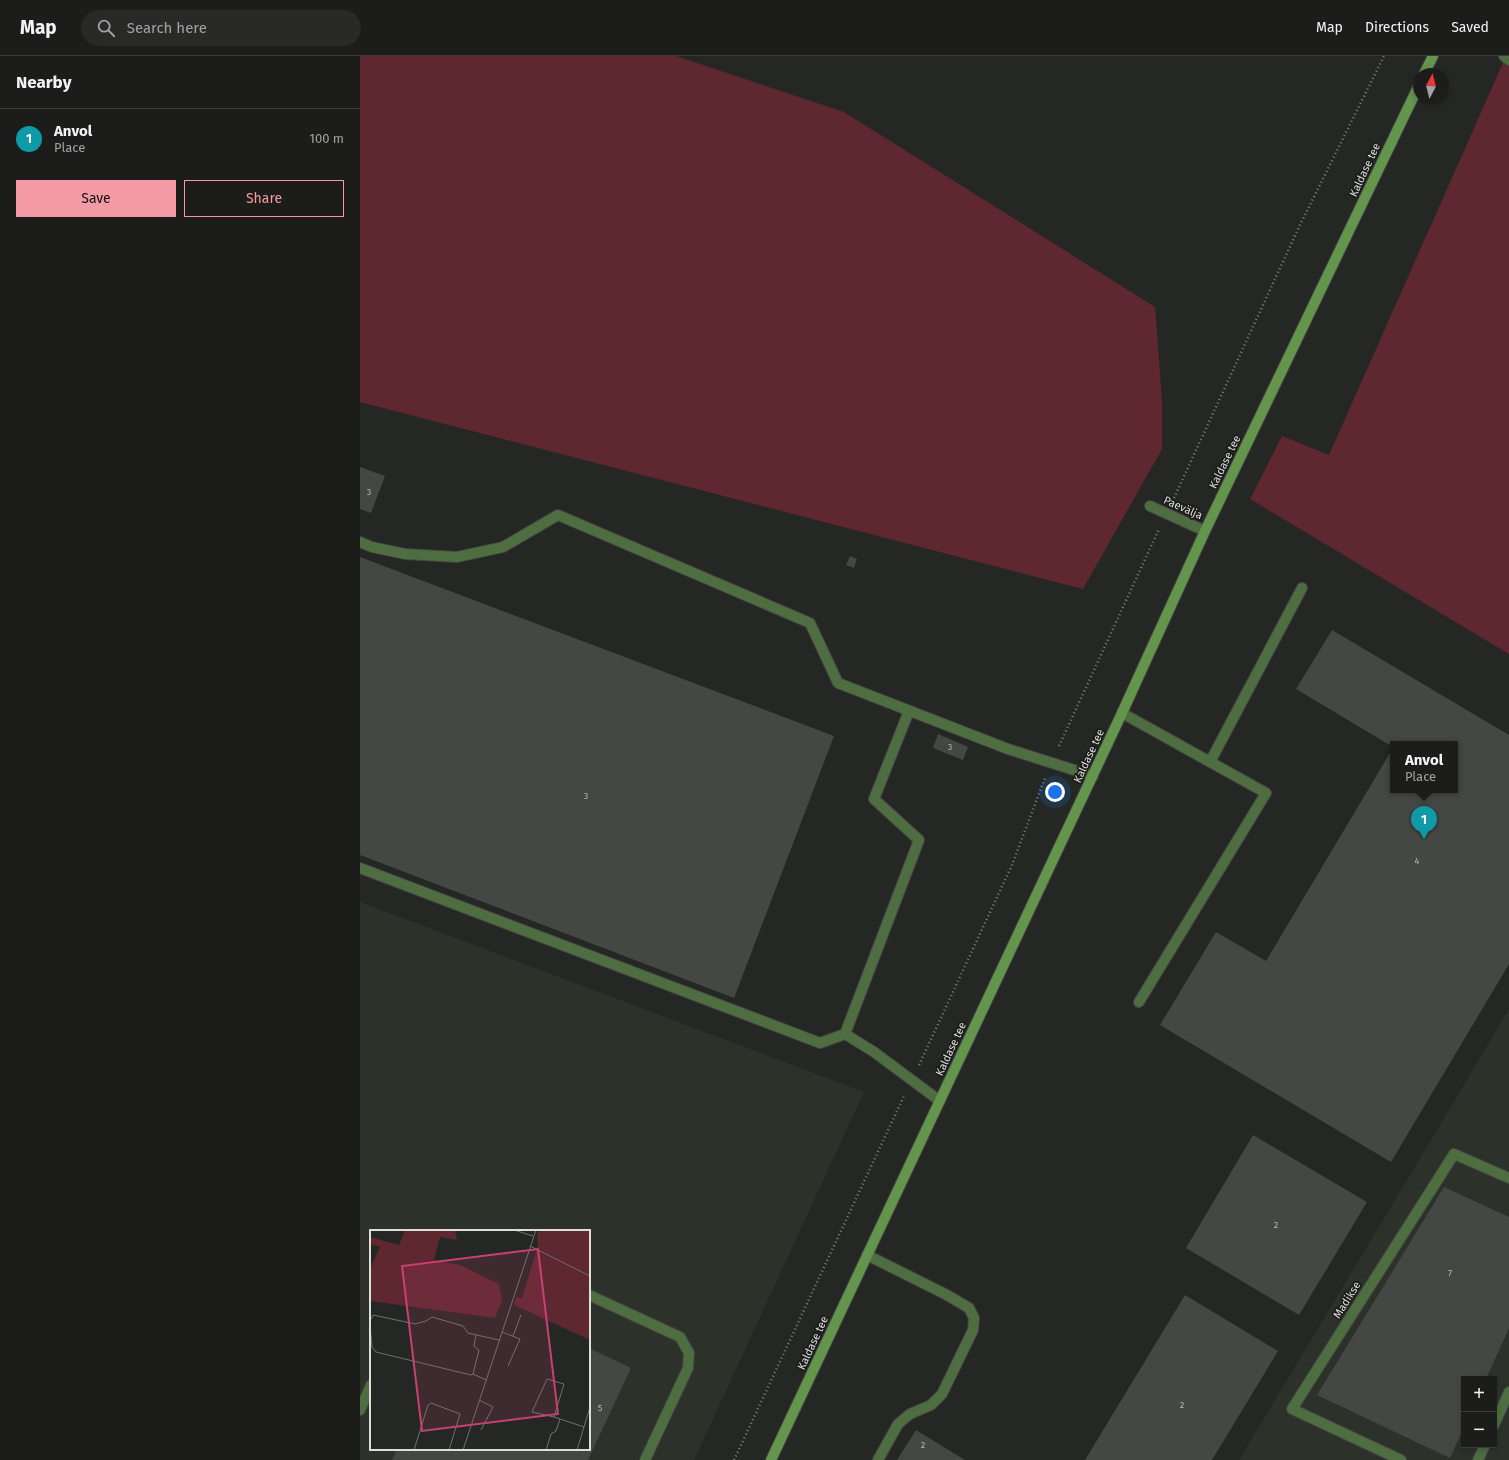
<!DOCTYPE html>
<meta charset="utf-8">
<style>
body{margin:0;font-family:"Fira Sans",sans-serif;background:#292a28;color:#f1f3f6}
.controls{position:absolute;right:12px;bottom:12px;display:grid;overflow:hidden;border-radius:0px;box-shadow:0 2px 6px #0003}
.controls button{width:36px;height:36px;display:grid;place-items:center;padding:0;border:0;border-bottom:1px solid #3a3b3a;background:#1c1d1b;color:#f1f3f6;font:20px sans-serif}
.compass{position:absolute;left:1053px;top:12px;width:36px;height:36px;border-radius:50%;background:#1c1d1b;box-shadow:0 2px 6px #0003;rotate:7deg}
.you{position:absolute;left:695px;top:736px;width:14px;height:14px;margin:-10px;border:3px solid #fff;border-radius:50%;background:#1a73e8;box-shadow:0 0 0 6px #1a73e833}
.badge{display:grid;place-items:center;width:26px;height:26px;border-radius:50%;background:#f49aa4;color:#fff;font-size:13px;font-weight:700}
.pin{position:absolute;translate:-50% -33px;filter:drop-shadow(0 1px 2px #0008)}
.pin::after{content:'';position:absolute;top:21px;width:14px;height:12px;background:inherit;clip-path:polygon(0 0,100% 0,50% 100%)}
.popup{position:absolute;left:1030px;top:685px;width:68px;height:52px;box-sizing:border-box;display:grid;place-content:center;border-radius:0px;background:#1c1d1b;filter:drop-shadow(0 1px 3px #0005);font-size:13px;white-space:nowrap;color:#a0a2a3}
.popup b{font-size:15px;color:#f1f3f6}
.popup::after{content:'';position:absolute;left:50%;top:100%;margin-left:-8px;border:8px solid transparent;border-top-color:#1c1d1b}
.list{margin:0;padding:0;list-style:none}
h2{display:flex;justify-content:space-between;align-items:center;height:52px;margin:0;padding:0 16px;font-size:17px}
h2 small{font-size:13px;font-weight:400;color:#a0a2a3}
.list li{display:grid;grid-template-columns:26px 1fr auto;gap:12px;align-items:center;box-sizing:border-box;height:60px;padding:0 16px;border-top:1px solid #3a3b3a}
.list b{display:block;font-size:15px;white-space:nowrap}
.list p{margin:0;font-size:13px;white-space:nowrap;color:#a0a2a3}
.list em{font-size:13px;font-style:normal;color:#a0a2a3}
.actions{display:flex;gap:8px;padding:12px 16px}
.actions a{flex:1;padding:9px 0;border:1px solid #f49aa4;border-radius:0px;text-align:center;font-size:14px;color:#f49aa4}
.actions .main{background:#f49aa4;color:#111}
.icon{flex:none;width:22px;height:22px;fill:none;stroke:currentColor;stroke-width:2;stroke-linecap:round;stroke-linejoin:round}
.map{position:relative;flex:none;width:1149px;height:1404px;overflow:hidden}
header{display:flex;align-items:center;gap:24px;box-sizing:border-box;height:56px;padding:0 20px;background:#1c1d1b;border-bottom:1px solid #3a3b3a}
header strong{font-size:19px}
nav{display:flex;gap:22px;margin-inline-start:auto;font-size:14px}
.search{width:280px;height:36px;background:#292a28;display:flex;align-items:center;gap:10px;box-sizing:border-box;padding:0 14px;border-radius:22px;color:#a0a2a3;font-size:15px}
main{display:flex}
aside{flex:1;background:#1c1d1b}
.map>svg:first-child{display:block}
.built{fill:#2c322a;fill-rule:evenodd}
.green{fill:#5f2730}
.building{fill:#454744}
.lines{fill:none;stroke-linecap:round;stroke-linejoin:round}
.lane-casing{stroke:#434442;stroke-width:12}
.street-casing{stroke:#434442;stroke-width:12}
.secondary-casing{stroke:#434442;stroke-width:12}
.path{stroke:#7f807e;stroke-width:2.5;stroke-dasharray:1 3;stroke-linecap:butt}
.lane{stroke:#4e6d41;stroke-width:10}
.street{stroke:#4e6d41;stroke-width:10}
.secondary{stroke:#63954d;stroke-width:10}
.labels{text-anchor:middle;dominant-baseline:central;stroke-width:3.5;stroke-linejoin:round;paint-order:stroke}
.number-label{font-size:9px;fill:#b8b9b7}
.street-label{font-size:11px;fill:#dedfdd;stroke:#1c1d1b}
.inset-road{fill:none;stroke:#6f716e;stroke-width:1}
.view{fill:#c84075;fill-opacity:0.15;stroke:#c84075;stroke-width:2}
.inset-edge{fill:none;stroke:#dedfdd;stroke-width:2}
</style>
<header>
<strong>Map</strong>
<div class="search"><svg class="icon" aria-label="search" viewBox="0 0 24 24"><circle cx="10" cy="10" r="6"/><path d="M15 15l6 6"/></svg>Search here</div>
<nav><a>Map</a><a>Directions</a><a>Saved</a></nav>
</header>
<main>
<aside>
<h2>Nearby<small></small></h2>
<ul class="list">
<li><span class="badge" style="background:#0f9aa8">1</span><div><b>Anvol</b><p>Place</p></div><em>100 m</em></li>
</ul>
<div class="actions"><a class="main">Save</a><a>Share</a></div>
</aside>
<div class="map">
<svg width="1149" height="1404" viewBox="0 0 1149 1404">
<rect width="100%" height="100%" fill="#252724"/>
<!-- built -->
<path class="built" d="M0,846l504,190 -170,368h-334zM11,1175h218v218h-218z
M1149,953v451h-270l201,-335zM1104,1323h30v66h-30z"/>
<!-- green -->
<path class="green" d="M0,0h316l168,56 311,195 7,93v49l-79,140 -723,-187z
M1146,0h3v598l-259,-155 32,-63 47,19z"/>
<!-- building -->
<path class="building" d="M0,411l25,9 -14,37 -11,-4z
M490,500l7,3 -3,9 -8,-3z
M0,501l474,179 -100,262 -374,-143z
M972,574l177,105v229l-118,198 -231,-137 56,-93 50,29 127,-213v42h62v-46h-62v3l-97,-58z
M578,678l30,13 -5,13 -30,-12z
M893,1079l114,67 -68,113 -113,-67z
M1084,1131l65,30v111l-23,51h-22v48l-14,31 -133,-63z
M825,1239l93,56 -66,109h-127z
M229,1292l42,20 -43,92h-196l5,-11h192z
M556,1374l49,30h-68z"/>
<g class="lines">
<!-- lane casing -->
<g class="lane-casing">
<path id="lane" d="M790,450l55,25
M0,486l12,5 33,7 52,3 46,-10 55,-32 252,108 28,60 170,66 85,27
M762,657l144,80 -127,209
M850,706l92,-174
M0,812l460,175 25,-9 29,18 66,49
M485,978l74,-194 -45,-41 35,-88
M507,1199l80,40 22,13 5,10 -1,12 -31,64 -11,11 -21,9 -12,10 -20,36
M229,1239l91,42 9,16 -1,15 -43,92
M0,1354l11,-25"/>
</g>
<!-- street casing -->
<g class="street-casing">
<path id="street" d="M1144,0l5,4
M1134,1369l15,-33
M1041,1404l-109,-51 162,-255 55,24
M1118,1404l7,-15"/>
</g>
<!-- secondary casing -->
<g class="secondary-casing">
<path id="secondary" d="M1064,18l9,-18
M411,1404l351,-747 83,-182 214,-446"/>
</g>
<!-- path -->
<path class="path" d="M814,442l125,-271 85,-171
M699,690l100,-217
M559,1009l93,-200 33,-87
M374,1404l170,-364"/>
<!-- lane -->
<use href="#lane" class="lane"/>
<!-- street -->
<use href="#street" class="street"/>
<!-- secondary -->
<use href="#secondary" class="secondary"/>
</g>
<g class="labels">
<!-- number labels -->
<g class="number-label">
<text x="9" y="436">3</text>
<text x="590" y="691">3</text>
<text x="226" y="740">3</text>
<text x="1057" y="805">4</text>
<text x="916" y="1169">2</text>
<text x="1090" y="1217">7</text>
<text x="822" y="1349">2</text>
<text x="240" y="1352">5</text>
<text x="563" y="1389">2</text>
</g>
<!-- street labels -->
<g class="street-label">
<text transform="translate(1005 114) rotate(-65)">Kaldase tee</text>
<text transform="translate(865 406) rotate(-64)">Kaldase tee</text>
<text transform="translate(823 452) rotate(24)">Paevälja</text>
<text transform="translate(729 700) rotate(-65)">Kaldase tee</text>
<text transform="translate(591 993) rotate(-65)">Kaldase tee</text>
<text transform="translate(987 1244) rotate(-58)">Madikse</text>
<text transform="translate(453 1287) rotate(-65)">Kaldase tee</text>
</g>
</g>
<!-- overview -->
<g transform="translate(10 1174)">
<rect width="220" height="220" fill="#252724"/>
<path d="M35,0h50l2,10 -17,-3 -6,23 26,5 39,19 3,16 -7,18 -125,-17v-32l10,-22 -10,-3v-7l29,8zM169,0h51v110l-76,-35 2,-8 6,1 16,-53 -1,-9z" fill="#5f2730"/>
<path class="inset-road" d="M144,0l19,6M160,16l60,30M0,91l3,-6 42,9 11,-3 6,-4 31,9 5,7 31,7M0,95l2,22 4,5 95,23 2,-1 13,6M132,102l18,7 -12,27M143,106l8,-21M103,144l6,-24 -5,-4 2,-11M0,145v51M109,170l14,7 -12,23M184,187l-22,-5 15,-33 17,5 -10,33 30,10M44,220l14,-45 3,-2 29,11 -11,36M93,220l73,-220M176,220l5,-16 5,-3 4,-12M207,220l13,-43"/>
<path class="view" d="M168,19l20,165 -136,17 -20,-165z"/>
<rect width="220" height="220" class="inset-edge"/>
</g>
</svg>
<div class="controls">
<button>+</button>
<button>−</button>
</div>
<svg class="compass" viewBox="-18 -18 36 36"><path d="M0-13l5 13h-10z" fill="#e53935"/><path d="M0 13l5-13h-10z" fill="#a0a2a3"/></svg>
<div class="you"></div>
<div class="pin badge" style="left:1064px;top:783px;background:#0f9aa8">1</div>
<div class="popup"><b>Anvol</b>Place</div>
</div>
</main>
